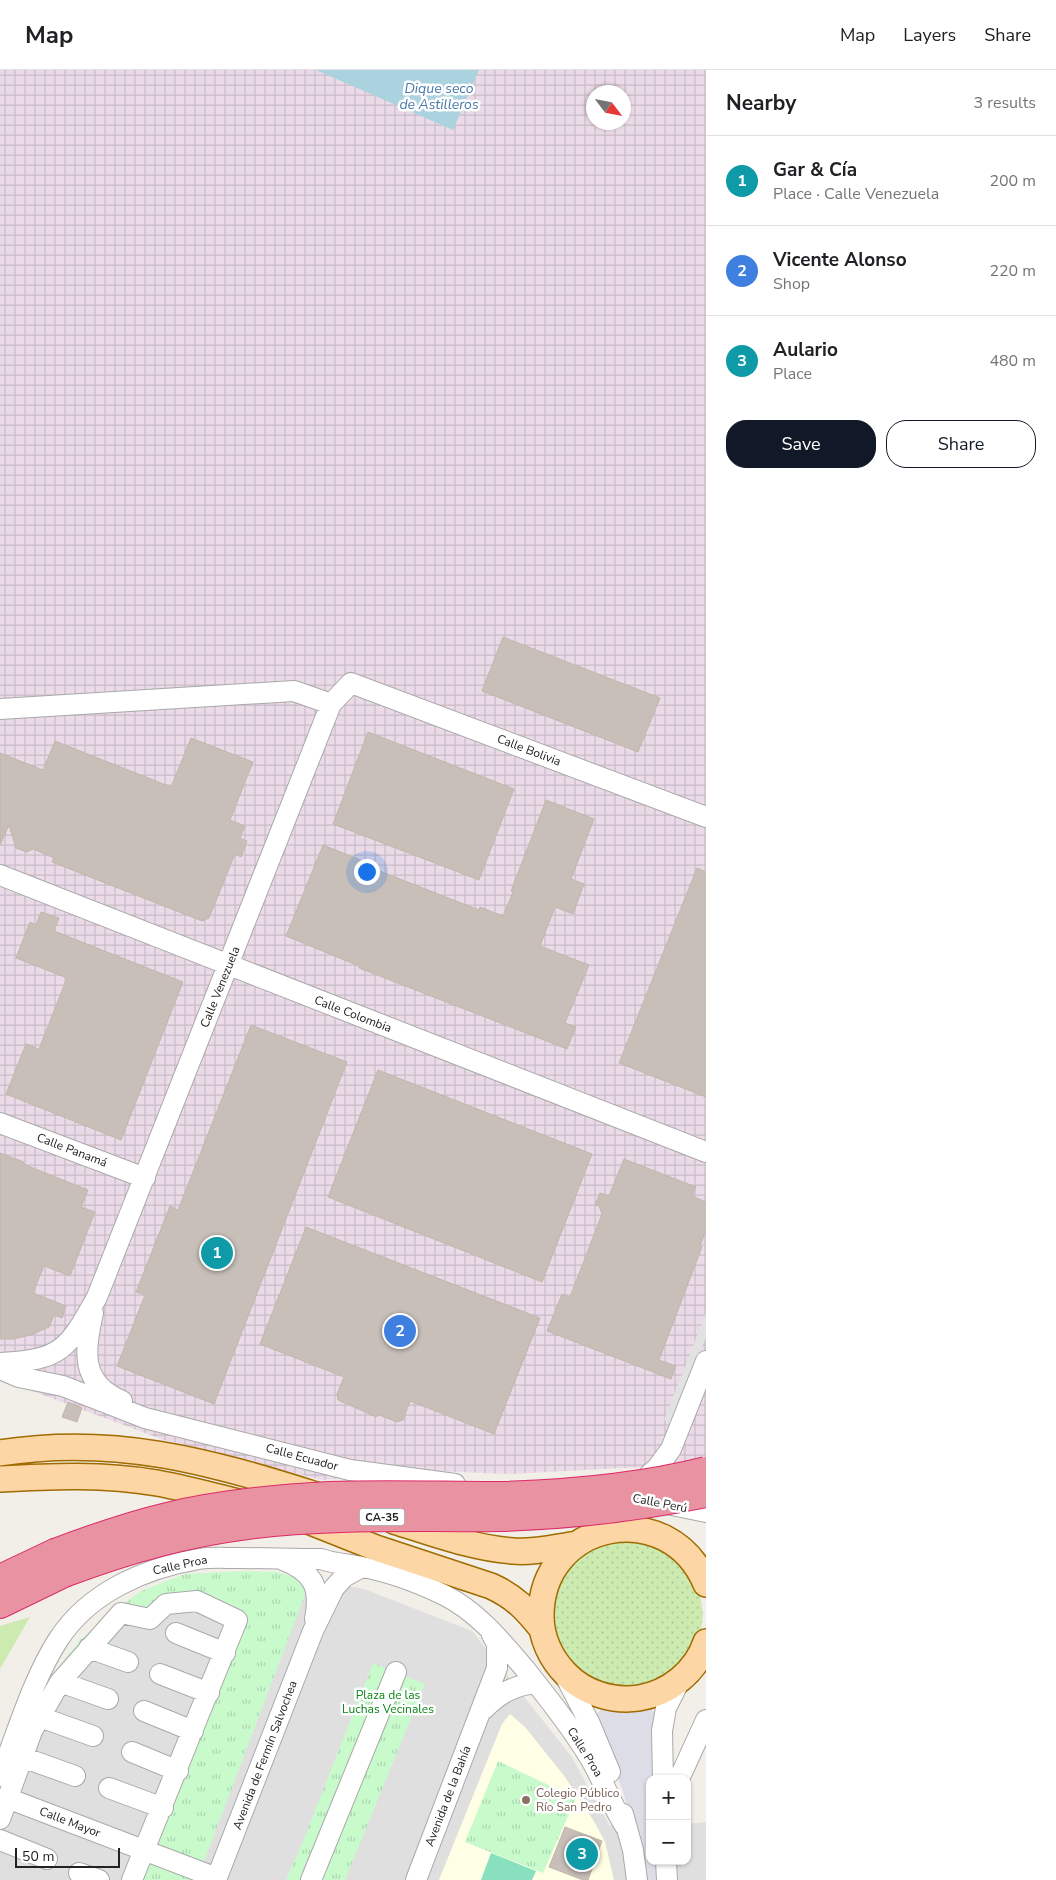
<!DOCTYPE html>
<meta charset="utf-8">
<style>
body{margin:0;font-family:"Nunito Sans",sans-serif;background:#f6f6f6;color:#202124}
.controls{position:absolute;right:15px;bottom:15px;display:grid;overflow:hidden;border-radius:10px;box-shadow:0 1px 4px #0004}
.controls button{width:45px;height:45px;display:grid;place-items:center;padding:0;border:0;border-bottom:1px solid #e0e0e0;background:#fff;color:#202124;font:25px sans-serif}
.compass{position:absolute;left:586px;top:15px;width:45px;height:45px;border-radius:50%;background:#fff;box-shadow:0 1px 4px #0004;rotate:122deg}
.scale{position:absolute;left:15px;bottom:12px;width:105px;box-sizing:border-box;padding-left:5px;border:2px solid #222;border-top:0;font-size:14px;line-height:18px;white-space:nowrap;color:#222;-webkit-text-stroke:4px #fff;paint-order:stroke}
.you{position:absolute;left:366px;top:801px;width:18px;height:18px;margin:-12px;border:4px solid #fff;border-radius:50%;background:#1a73e8;box-shadow:0 0 0 8px #1a73e833}
.badge{display:grid;place-items:center;width:32px;height:32px;border-radius:50%;background:#111827;color:#fff;font-size:16px;font-weight:700}
.pin{position:absolute;translate:-50% -50%;border:2px solid #fff;box-shadow:0 1px 5px #0006}
.list{margin:0;padding:0;list-style:none}
h2{display:flex;justify-content:space-between;align-items:center;height:65px;margin:0;padding:0 20px;font-size:21px}
h2 small{font-size:16px;font-weight:400;color:#757577}
.list li{display:grid;grid-template-columns:32px 1fr auto;gap:15px;align-items:center;box-sizing:border-box;height:90px;padding:0 20px;border-top:1px solid #e0e0e0}
.list b{display:block;font-size:19px;white-space:nowrap}
.list p{margin:0;font-size:16px;white-space:nowrap;color:#757577}
.list em{font-size:16px;font-style:normal;color:#757577}
.actions{display:flex;gap:10px;padding:15px 20px}
.actions a{flex:1;padding:11px 0;border:1px solid #111827;border-radius:20px;text-align:center;font-size:18px;color:#111827}
.actions .main{background:#111827;color:#fff}
.map{position:relative;flex:none;width:706px;height:1810px;overflow:hidden}
header{display:flex;align-items:center;gap:30px;box-sizing:border-box;height:70px;padding:0 25px;background:#fff;border-bottom:1px solid #e0e0e0}
header strong{font-size:24px}
nav{display:flex;gap:28px;margin-inline-start:auto;font-size:18px}
main{display:flex}
aside{flex:1;background:#fff}
.map>svg:first-child{display:block}
.residential{fill:#e0dfdf}
.industrial{fill:url(#industrial-grid);fill-rule:evenodd}
.education{fill:#ffffe5}
.grass{fill:#cdebb0}
.park{fill:url(#park-tufts)}
.garden{fill:url(#garden-dots)}
.pitch{fill:#88e0be}
.parking{fill:#e2e2e2}
.plaza{fill:#dddde8}
.water{fill:#aad3df}
.building{fill:#c7bfb8;stroke:#c4b6ab}
.lines{fill:none;stroke-linecap:round;stroke-linejoin:round}
.minor-casing{stroke:#a9a9a9;stroke-width:22}
.major-casing{stroke:#a06b00;stroke-width:28}
.highway-casing{stroke:#dc2a67;stroke-width:30}
.minor{stroke:#fff;stroke-width:20}
.major{stroke:#fcd6a4;stroke-width:25}
.highway{stroke:#e892a2;stroke-width:28}
.highway-bridge-casing{stroke:#dc2a67;stroke-width:30;stroke-linecap:butt}
.highway-bridge{stroke:#e892a2;stroke-width:28}
.education-dot{fill:#8d6e63;stroke:#fff;stroke-width:2}
.labels{text-anchor:middle;dominant-baseline:central;stroke-width:5;stroke-linejoin:round;paint-order:stroke}
.shield{fill:#fff;stroke:#646464;stroke-width:1}
.shield-label{font-size:11px;font-weight:bold;fill:#222}
.street-label{font-size:12px;fill:#222;stroke:#fff}
.park-label{font-size:12px;fill:#0c8416;stroke:#fff}
.education-label{font-size:12px;fill:#785e54;stroke:#fff;text-anchor:start}
.water-label{font-size:14px;font-style:italic;fill:#4a7aab;stroke:#fff}
</style>
<header>
<strong>Map</strong>
<nav><a>Map</a><a>Layers</a><a>Share</a></nav>
</header>
<main>
<div class="map">
<svg width="706" height="1810" viewBox="0 0 706 1810">
<defs>
<pattern id="industrial-grid" width="8" height="8" patternUnits="userSpaceOnUse" patternTransform="scale(1.25)"><rect width="8" height="8" fill="#ebdbe8"/><path d="M0 4h8M4 0v8" fill="none" stroke="#c9bcc7"/></pattern>
<pattern id="park-tufts" width="24" height="20" patternUnits="userSpaceOnUse" patternTransform="scale(1.25)"><rect width="24" height="20" fill="#c8facc"/><path d="M3 7l-1-3M5 7V3M7 7l1-3M15 17l-1-3M17 17v-4M19 17l1-3" fill="none" stroke="#acd6af"/></pattern>
<pattern id="garden-dots" width="8" height="8" patternUnits="userSpaceOnUse" patternTransform="scale(1.25)"><rect width="8" height="8" fill="#cdebb0"/><path d="M2 2h.1M6 6h.1" fill="none" stroke="#b0c997" stroke-width="1.8" stroke-linecap="round"/></pattern>
</defs>
<rect width="100%" height="100%" fill="#f2efe9"/>
<!-- residential -->
<path class="residential" d="M295,1506l69,13 108,42 99,125 39,70 40,-1v36h37v-37l19,-2v58h-706v-43l30,-92 29,-74 109,-83z"/>
<!-- industrial -->
<path class="industrial" d="M0,0h706v1388l-25,7 -171,9 -80,-3 -108,9 -158,-40 -164,-61zM594,22h30v30h-30z"/>
<!-- education -->
<path class="education" d="M510,1644l15,13 40,50 30,46 10,19 9,38h-175l63,-156z"/>
<!-- grass -->
<path class="grass" d="M30,1547l-30,52v-43z"/>
<!-- park -->
<path class="park" d="M242,1501l35,1 19,6 10,14 -109,288h-59l106,-262 -32,-13 -92,11 -12,35 -46,27 -10,-3 28,-35 30,-26 31,-23 44,-17z
M373,1593l52,21 -80,196h-59l15,-34z
M498,1691l78,37 -33,75 -78,-31z"/>
<!-- garden -->
<path class="garden" d="M637,1466l26,9 36,42 4,28 -2,18 -18,33 -47,25 -49,-10 -33,-38 -3,-50 28,-42z"/>
<!-- pitch -->
<path class="pitch" d="M491,1783l45,18 -4,9h-51z"/>
<!-- parking -->
<path class="parking" d="M706,1243v24l-34,86 -8,-3z"/>
<!-- plaza -->
<path class="plaza" d="M649,1636l8,10v63h-7v82h10v19h-18l-1,-19 -18,-70 -29,-75 11,-9z"/>
<!-- water -->
<path class="water" d="M316,0h163l-26,60z"/>
<!-- building -->
<path class="building" d="M503,567l157,61 -22,54 -156,-61z
M368,662l146,57 -35,91 -146,-56z
M191,668l62,24 -23,58 15,6 -5,12 7,3 -6,16 -6,-3 -26,64 -7,3 -150,-59 2,-4 -21,-9 -6,3 -11,-4 -7,-23 -9,20v-92l43,17 12,-29 116,46z
M546,730l48,19 -23,60 13,5 -11,30 -18,-7 -15,39 49,19 -24,58 11,4 -9,22 -208,-81v-2l-73,-30 37,-91 55,22 -1,3 102,40 1,-3 23,9 10,-24 -2,-1z
M697,798l9,4v225l-87,-34z
M41,842l18,6 -5,13 129,51 -62,158 -115,-46 20,-50 13,5 28,-71 -51,-20 14,-36 6,3z
M251,955l96,37 -133,342 -97,-38 28,-71 -9,-3 34,-86 8,4z
M378,1000l214,84 -50,128 -214,-85z
M0,1083l24,9 -1,2 65,26 -7,17 14,5 -25,64 -26,-10 -11,27 33,13 -4,12 -8,-3 -5,12 -18,8 -18,4h-13z
M624,1089l72,28 -4,9 14,6v29l-6,15 2,1 -43,113 17,6 -5,13 -124,-48 15,-37 8,3 32,-83 -3,-8 -4,-1 5,-12 9,3z
M306,1157l234,91 -46,116 -84,-33 -7,19 -6,2 -18,-7 -3,2 -38,-17 -1,-6 7,-17 -84,-33z
M68,1332l14,6 -5,14 -15,-5z
M565,1757l37,14 -14,39h-5l-34,-13z"/>
<g class="lines">
<!-- minor casing -->
<g class="minor-casing">
<path id="minor" d="M0,639l294,-18 37,13
M0,805l706,277
M0,1053l145,55
M93,1243c-8,37 -14,70 29,88
M0,1293c62,-3 68,-14 97,-66l234,-593 20,-21 355,134
M0,1299l19,8 44,9 82,32 205,52 105,14
M637,1416l20,-18 14,-19 35,-88
M667,1434l39,8
M283,1490c31,12 38,28 32,59
M176,1563l49,20
M89,1578l39,14
M160,1604l49,19
M564,1604l26,50 20,48
M60,1612l48,17
M484,1639c15,-15 30,-24 52,-26
M144,1641l49,20
M40,1647l53,19
M132,1682l46,19
M22,1687l53,19
M0,1706c18,-45 32,-95 58,-136 31,-48 87,-72 141,-81 12,-2 26,-1 38,-1 28,0 56,1 84,1 14,5 27,5 41,8 28,5 57,16 82,28 33,16 58,47 81,74 23,29 46,58 65,89 13,22 21,46 35,68
M663,1709l-1,-48 4,-23 14,-28
M679,1709l27,-59
M109,1718l54,20
M7,1728l210,80
M623,1744l10,36 4,30
M0,1749l32,-88 28,-49 61,-69 29,6 16,-15 31,-3 40,19 -105,260
M0,1770l47,19
M666,1791l1,19
M79,1803l20,7
M216,1810l97,-249 21,-43 10,-11 18,-10
M311,1810l85,-208
M416,1810l81,-212v-24l-5,-9"/>
</g>
<!-- major casing -->
<g class="major-casing">
<path id="major" d="M0,1383c113,-18 209,8 316,42
M0,1409c52,-3 105,-5 157,4 28,5 57,13 85,20
M303,1449l73,29 115,38c24,11 35,23 51,43
M394,1451c39,12 78,27 119,30 20,2 43,-4 64,-7
M706,1514c-37,-89 -165,-64 -165,32 0,22 10,43 25,58 18,19 47,28 73,24 30,-5 57,-26 67,-56"/>
</g>
<!-- highway casing -->
<g class="highway-casing">
<path id="highway" d="M0,1509l55,-26
M0,1534l64,-31"/>
</g>
<!-- minor -->
<use href="#minor" class="minor"/>
<!-- major -->
<use href="#major" class="major"/>
<!-- highway -->
<use href="#highway" class="highway"/>
<!-- highway-bridge casing -->
<g class="highway-bridge-casing">
<path id="highway-bridge" d="M55,1483c37,-14 74,-27 112,-36 53,-13 107,-18 162,-21 56,-2 113,0 170,0 70,-2 140,-8 207,-25
M64,1503c60,-23 119,-40 183,-48 84,-11 168,-7 253,-8 69,-2 138,-10 206,-24"/>
</g>
<!-- highway-bridge -->
<use href="#highway-bridge" class="highway-bridge"/>
</g>
<!-- markers -->
<circle class="education-dot" cx="526" cy="1730" r="5"/>
<g class="labels">
<!-- shield labels -->
<rect class="shield" x="359.5" y="1438.5" width="45" height="17" rx="4"/>
<g class="shield-label">
<text x="382" y="1447">CA-35</text>
</g>
<!-- street labels -->
<g class="street-label">
<text transform="translate(529 680) rotate(21)">Calle Bolivia</text>
<text transform="translate(220 917) rotate(-68)">Calle Venezuela</text>
<text transform="translate(353 944) rotate(21)">Calle Colombia</text>
<text transform="translate(72 1080) rotate(21)">Calle Panamá</text>
<text transform="translate(302 1387) rotate(15)">Calle Ecuador</text>
<text transform="translate(660 1433) rotate(11)">Calle Perú</text>
<text transform="translate(180 1495) rotate(-12)">Calle Proa</text>
<text transform="translate(585 1682) rotate(58)">Calle Proa</text>
<text transform="translate(265 1685) rotate(-69)">Avenida de Fermín Salvochea</text>
<text transform="translate(448 1726) rotate(-69)">Avenida de la Bahía</text>
<text transform="translate(70 1752) rotate(21)">Calle Mayor</text>
</g>
<!-- park labels -->
<g class="park-label">
<text x="388" y="1625">Plaza de las<tspan x="388" dy="14">Luchas Vecinales</tspan></text>
</g>
<!-- education labels -->
<g class="education-label">
<text x="536" y="1723">Colegio Público<tspan x="536" dy="14">Río San Pedro</tspan></text>
</g>
<!-- water labels -->
<g class="water-label">
<text x="439" y="18">Dique seco<tspan x="439" dy="16">de Astilleros</tspan></text>
</g>
</g>
</svg>
<div class="controls">
<button>+</button>
<button>−</button>
</div>
<svg class="compass" viewBox="-18 -18 36 36"><path d="M0-13l5 13h-10z" fill="#e53935"/><path d="M0 13l5-13h-10z" fill="#757577"/></svg>
<div class="scale">50 m</div>
<div class="you"></div>
<div class="pin badge" style="left:217px;top:1183px;background:#0f9aa8">1</div>
<div class="pin badge" style="left:400px;top:1261px;background:#3f7fe0">2</div>
<div class="pin badge" style="left:582px;top:1784px;background:#0f9aa8">3</div>
</div>
<aside>
<h2>Nearby<small>3 results</small></h2>
<ul class="list">
<li><span class="badge" style="background:#0f9aa8">1</span><div><b>Gar &amp; Cía</b><p>Place · Calle Venezuela</p></div><em>200 m</em></li>
<li><span class="badge" style="background:#3f7fe0">2</span><div><b>Vicente Alonso</b><p>Shop</p></div><em>220 m</em></li>
<li><span class="badge" style="background:#0f9aa8">3</span><div><b>Aulario</b><p>Place</p></div><em>480 m</em></li>
</ul>
<div class="actions"><a class="main">Save</a><a>Share</a></div>
</aside>
</main>
